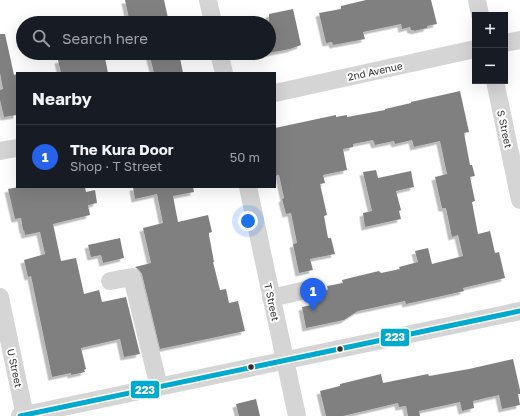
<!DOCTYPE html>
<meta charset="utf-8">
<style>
body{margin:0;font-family:"Golos Text",sans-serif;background:#20242c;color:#f1f3f6}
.controls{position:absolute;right:12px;top:12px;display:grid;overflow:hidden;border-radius:0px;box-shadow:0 4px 16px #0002}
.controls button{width:36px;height:36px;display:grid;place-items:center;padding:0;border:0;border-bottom:1px solid #363941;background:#171b24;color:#f1f3f6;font:20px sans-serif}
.you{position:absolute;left:248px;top:221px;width:14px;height:14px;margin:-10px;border:3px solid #fff;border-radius:50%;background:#1a73e8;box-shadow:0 0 0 6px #1a73e833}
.badge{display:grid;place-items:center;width:26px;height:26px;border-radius:50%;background:#2563eb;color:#fff;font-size:13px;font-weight:700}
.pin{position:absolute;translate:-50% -33px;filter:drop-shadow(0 1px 2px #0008)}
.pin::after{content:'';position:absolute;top:21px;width:14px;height:12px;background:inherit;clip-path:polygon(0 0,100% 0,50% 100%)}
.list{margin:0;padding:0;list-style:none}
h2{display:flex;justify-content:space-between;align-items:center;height:52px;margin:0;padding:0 16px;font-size:17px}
h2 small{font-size:13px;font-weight:400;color:#9ea1a6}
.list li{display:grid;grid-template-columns:26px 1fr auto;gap:12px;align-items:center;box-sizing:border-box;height:64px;padding:0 16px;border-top:1px solid #363941}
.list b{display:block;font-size:15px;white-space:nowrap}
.list p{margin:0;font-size:13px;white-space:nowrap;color:#9ea1a6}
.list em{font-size:13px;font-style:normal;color:#9ea1a6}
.icon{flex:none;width:22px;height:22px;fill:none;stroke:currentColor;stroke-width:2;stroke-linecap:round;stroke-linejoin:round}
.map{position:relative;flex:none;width:520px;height:416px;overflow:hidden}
.search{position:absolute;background:#171b24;box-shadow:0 4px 16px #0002;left:16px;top:16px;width:260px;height:44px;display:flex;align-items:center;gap:10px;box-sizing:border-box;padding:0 14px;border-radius:22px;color:#9ea1a6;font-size:15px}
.panel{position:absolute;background:#171b24;box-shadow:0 4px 16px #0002;left:16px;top:72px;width:260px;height:116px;border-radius:0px}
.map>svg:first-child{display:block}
.building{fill:#808080;filter:url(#shadow)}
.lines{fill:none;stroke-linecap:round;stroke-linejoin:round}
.minor{stroke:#d5d5d5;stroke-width:18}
.bus-1-casing{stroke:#fff;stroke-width:8}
.bus-1{stroke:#00a9ce;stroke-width:5}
.bus-dot{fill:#313131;stroke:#fff;stroke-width:1.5}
.labels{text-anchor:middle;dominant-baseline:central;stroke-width:4;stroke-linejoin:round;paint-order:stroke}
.street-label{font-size:10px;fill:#313131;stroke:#fff}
.line-badge{stroke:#fff;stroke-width:1.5}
.badge-label{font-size:11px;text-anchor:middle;font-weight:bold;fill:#fff}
</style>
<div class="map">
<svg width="520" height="416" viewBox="0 0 520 416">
<defs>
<filter id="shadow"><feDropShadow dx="-3.5" dy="3.5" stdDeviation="0" flood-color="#0004"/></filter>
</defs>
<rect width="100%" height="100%" fill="#fff"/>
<!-- building -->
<path class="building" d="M125,0h39l4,18 -23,5h-15z
M366,0h65l6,24 -10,2v2l-13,3v-1h-3l-1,-3 -8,2 -1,-5 -38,8 2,7 -32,6 -1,-3 -6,1 -7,-30 22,-4v-3z
M293,9l8,36 -11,4 -21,4v-39z
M0,34h5l9,41 3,-1v41l-13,2 -4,-17v-10l3,-1 -3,-16z
M80,53h24l4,20h-47l-3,-13 23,-5z
M149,53h30l4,20h-29z
M460,91l9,41 -5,1 6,32h2l3,11 -5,1 5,24 -3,1 6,32 12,-3 5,22 4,-1 6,26 -42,10 1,3 -44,10 -14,3 -1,-3 -47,10 -14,9 -38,8 -4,-21 14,-3 -2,-6 7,-7 7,-1 -1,-4 16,-3 -1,-3 12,-3 25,-6 2,2 19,-4 -1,-2 19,-5 -3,-11 13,-3 4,16 31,-8 -5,-21 -6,2 -6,-29h-4l-7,-31 12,-3 -7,-33 -26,6 -2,-7 -17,4 -1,-3 -19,4 -2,-5 -20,4v3l-10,2 4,21 -24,5 2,8 -5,1 7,31 -3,1 4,22h3l4,16 -25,5 3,11 -14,3 -6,-29 4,-1 -6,-30 -5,1 -4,-15 2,-1 -5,-23 -4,1v-48l61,-13v2l11,-2v2l38,-7v-1l26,-6v-1z
M376,170l2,8 33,-7 3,16 -18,4 5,19 -2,1 2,8 -36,8 -2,-14 9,-2 -9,-39z
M19,187h66l1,5 9,-2 2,13 -9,2 2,10 -37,9 8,37 15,-3 8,36 15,-4 3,12 24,-5 14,57 -16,3 -4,-18 -39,9 5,21 -2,1 1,2 -14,3v-2l-19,4 -21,-101 -3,1 -4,-17 21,-6 -5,-22 -15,3 -1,-5h-1l-2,-12 -6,1 -7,-30z
M133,187h60l1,5 -21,4 5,26 30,-7 4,17 -3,1v2l5,27h-1l7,28 6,-1 3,14 9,-2 7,30 -85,18 -18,-75 -3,-4 -4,-3 16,-4 -8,-35 20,-5 -6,-29 -22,5z
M120,238l4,20 -21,5 -2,-8 -10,2 -3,-12z
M513,359l7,31v4h-2l2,11 -18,4 -3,-14 -26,6 1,7 -12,3 -2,-9 -41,9 1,5h-12l-2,-10 -7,1 -1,-4 -55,13h-17l-6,-25 20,-5v-2l41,-10 2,9 45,-9 1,2 40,-7z
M256,399l4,17h-21l-3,-12z"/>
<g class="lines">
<!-- minor -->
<path class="minor" d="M208,0l5,23
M477,0l3,15
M505,43l15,-3
M219,53l5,20
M495,81l25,119
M275,93l200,-44
M0,151l17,-3
M248,187l49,229
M110,281l22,-4 27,110
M0,297l25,119
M271,298l35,-8 6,-3
M20,416l500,-105"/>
<!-- bus-1 casing -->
<g class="bus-1-casing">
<path id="bus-1" d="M20,416l500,-105"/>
</g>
<!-- bus-1 -->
<use href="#bus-1" class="bus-1"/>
</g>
<!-- markers -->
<g class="bus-dot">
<circle cx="340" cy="349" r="3.5"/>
<circle cx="251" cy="367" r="3.5"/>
</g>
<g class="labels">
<!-- street labels -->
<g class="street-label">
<text transform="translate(375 71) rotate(-12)">2nd Avenue</text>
<text transform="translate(505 129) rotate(78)">S Street</text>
<text transform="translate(272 302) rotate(78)">T Street</text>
<text transform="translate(15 368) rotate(78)">U Street</text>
</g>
</g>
<g class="line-badge">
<rect x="380" y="328" width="30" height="19" rx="4" fill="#00a9ce"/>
<rect x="130" y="380" width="30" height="19" rx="4" fill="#00a9ce"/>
</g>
<g class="badge-label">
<text x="395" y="341">223</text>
<text x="145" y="394">223</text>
</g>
</svg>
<div class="controls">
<button>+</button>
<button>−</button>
</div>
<div class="you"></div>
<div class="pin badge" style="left:313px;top:311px">1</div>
<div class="search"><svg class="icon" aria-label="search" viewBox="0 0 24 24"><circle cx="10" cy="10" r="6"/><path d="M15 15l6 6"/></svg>Search here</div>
<section class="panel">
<h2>Nearby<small></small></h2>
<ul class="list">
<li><span class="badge">1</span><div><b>The Kura Door</b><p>Shop · T Street</p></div><em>50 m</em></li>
</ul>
</section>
</div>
